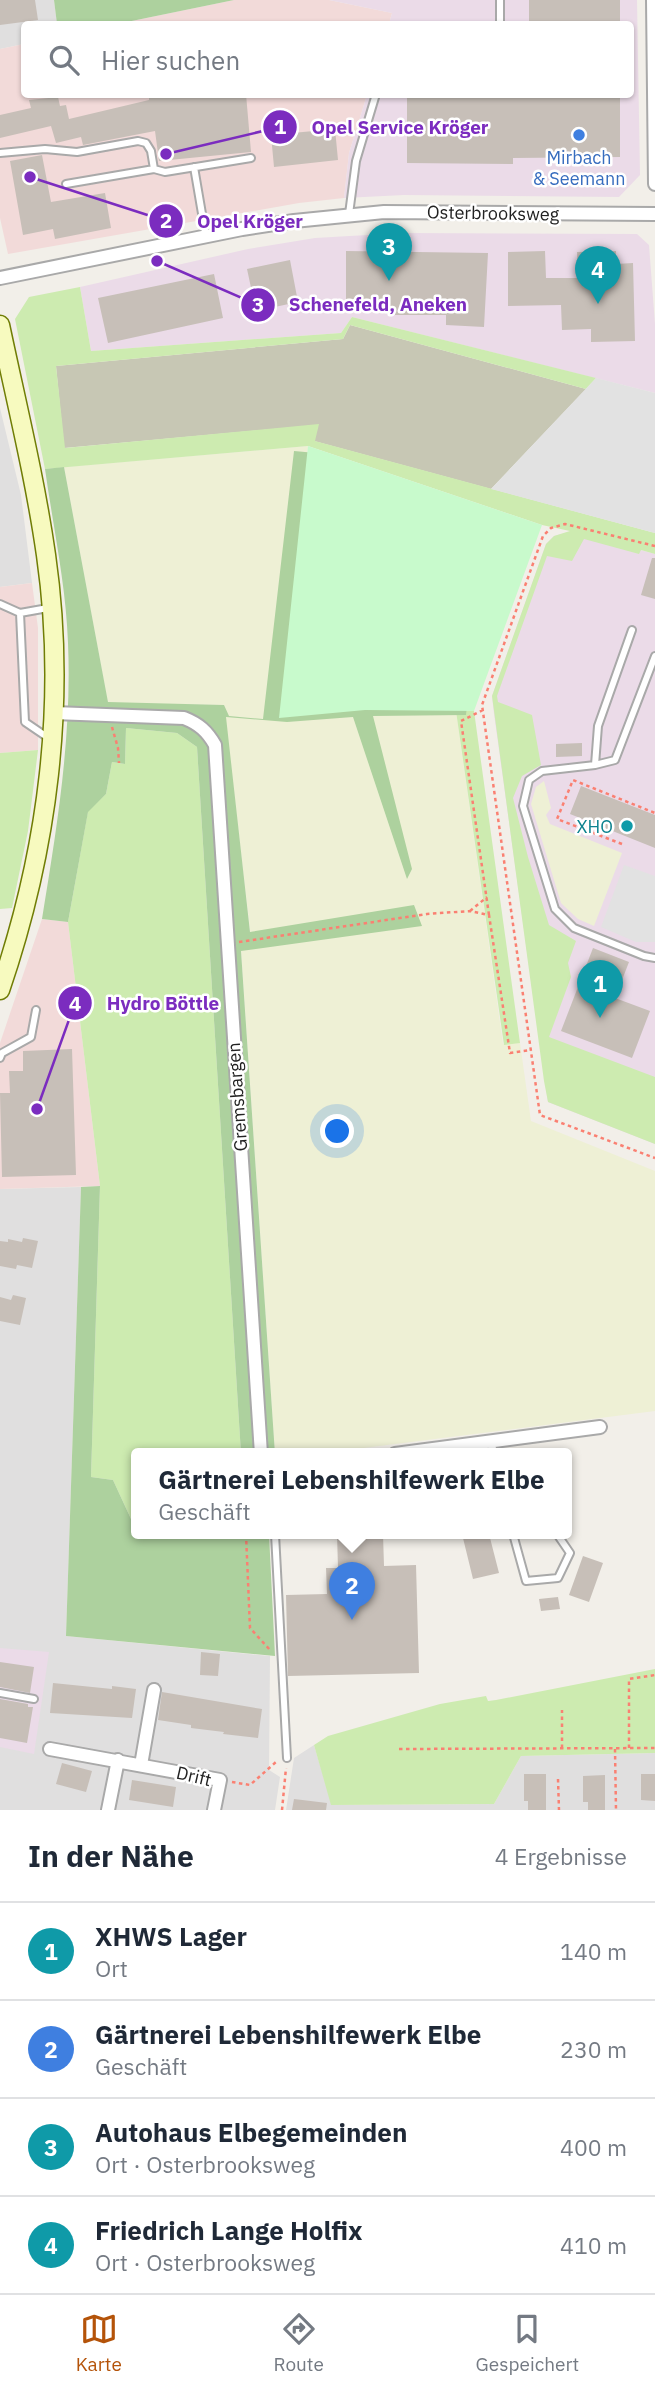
<!DOCTYPE html>
<html lang="de">
<meta charset="utf-8">
<style>
body{margin:0;font-family:"IBM Plex Sans",sans-serif;background:#f2f2f3;color:#1f2937}
.you{position:absolute;left:338px;top:1132px;width:24px;height:24px;margin:-18px;border:5px solid #fff;border-radius:50%;background:#1a73e8;box-shadow:0 0 0 10px #1a73e833}
.badge{display:grid;place-items:center;width:46px;height:46px;border-radius:50%;background:#b45309;color:#fff;font-size:23px;font-weight:700}
.pin{position:absolute;translate:-50% -58px;filter:drop-shadow(0 2px 4px #0008)}
.pin::after{content:'';position:absolute;top:37px;width:24px;height:21px;background:inherit;clip-path:polygon(0 0,100% 0,50% 100%)}
.popup{position:absolute;left:131px;top:1448px;width:441px;height:91px;box-sizing:border-box;display:grid;place-content:center;border-radius:7px;background:#fff;filter:drop-shadow(0 2px 5px #0005);font-size:23px;white-space:nowrap;color:#747a83}
.popup b{font-size:26px;color:#1f2937}
.popup::after{content:'';position:absolute;left:50%;top:100%;margin-left:-14px;border:14px solid transparent;border-top-color:#fff}
.list{margin:0;padding:0;list-style:none}
h2{display:flex;justify-content:space-between;align-items:center;height:91px;margin:0;padding:0 28px;font-size:30px}
h2 small{font-size:23px;font-weight:400;color:#747a83}
.list li{display:grid;grid-template-columns:46px 1fr auto;gap:21px;align-items:center;box-sizing:border-box;height:98px;padding:0 28px;border-top:2px solid #e0e1e3}
.list b{display:block;font-size:26px;white-space:nowrap}
.list p{margin:0;font-size:23px;white-space:nowrap;color:#747a83}
.list em{font-size:23px;font-style:normal;color:#747a83}
.icon{flex:none;width:38px;height:38px;fill:none;stroke:currentColor;stroke-width:2;stroke-linecap:round;stroke-linejoin:round}
.map{position:relative;flex:none;width:655px;height:1810px;overflow:hidden}
.search{position:absolute;background:#fff;box-shadow:0 2px 5px #0004;left:21px;right:21px;top:21px;height:77px;display:flex;align-items:center;gap:18px;box-sizing:border-box;padding:0 24px;border-radius:7px;color:#747a83;font-size:26px}
.sheet{height:483px;background:#fff}
nav{display:flex;justify-content:space-around;align-items:center;box-sizing:border-box;height:98px;border-top:2px solid #e0e1e3;background:#fff;font-size:19px;color:#747a83}
nav a{display:grid;justify-items:center;gap:4px}
nav .on{color:#b45309}
.map>svg:first-child{display:block}
.residential{fill:#e0dfdf}
.commercial{fill:#f2dad9}
.industrial{fill:#ebdbe8}
.construction{fill:#c7c7b4}
.farmland{fill:#eef0d5}
.grass{fill:#cdebb0}
.forest{fill:#add19e}
.park{fill:#c8facc}
.parking{fill:#e2e2e2}
.building{fill:#c7bfb8}
.lines{fill:none;stroke-linecap:round;stroke-linejoin:round}
.lane-casing{stroke:#a9a9a9;stroke-width:10}
.street-casing{stroke:#a9a9a9;stroke-width:16}
.secondary-casing{stroke:#707d05;stroke-width:21}
.path{stroke:#fa8072;stroke-width:2.5;stroke-dasharray:3.5 3.5;stroke-linecap:butt}
.lane{stroke:#fff;stroke-width:6}
.street{stroke:#fff;stroke-width:12}
.secondary{stroke:#f7fabf;stroke-width:18}
.shop-dot{fill:#3f7fe0;stroke:#fff;stroke-width:2.5}
.culture-dot{fill:#0f9aa8;stroke:#fff;stroke-width:2.5}
.labels{text-anchor:middle;dominant-baseline:central;stroke-width:5;stroke-linejoin:round;paint-order:stroke}
.shop-label{font-size:18px;fill:#366cbe;stroke:#fff}
.street-label{font-size:18px;fill:#222;stroke:#fff}
.culture-label{font-size:18px;fill:#0d838f;stroke:#fff;text-anchor:end}
.leader{fill:none;stroke:#7b2cbf;stroke-width:2.5}
.callout-dot{fill:#7b2cbf;stroke:#fff;stroke-width:2.5}
.mark-label{font-size:21px;text-anchor:middle;font-weight:bold;fill:#fff}
.callout-label{font-size:19px;text-anchor:middle;font-weight:bold;fill:#7b2cbf;stroke:#fff;stroke-width:5;stroke-linejoin:round;paint-order:stroke}
</style>
<div class="map">
<svg width="655" height="1810" viewBox="0 0 655 1810">
<rect width="100%" height="100%" fill="#f2efe9"/>
<!-- residential -->
<path class="residential" d="M0,0h54l3,24h-33v20l-24,5z
M0,408l21,87 11,88 -32,4z
M81,1187l-15,449 204,20 -1,114 11,7 -5,33h-275v-621z
M314,1745l18,60 162,-1 27,-48 134,-3v57h-369l8,-52z"/>
<!-- commercial -->
<path class="commercial" d="M234,0h95l63,13 -3,11h-272z
M24,44v50l343,1 -18,58 -5,45 -45,5 -291,51 -8,-36v-169z
M32,583l6,45v122l-38,3v-166z
M42,919l26,3 32,264 -100,3v-146z"/>
<!-- industrial -->
<path class="industrial" d="M329,0h308l3,175 -21,22 -215,-2 -60,3 5,-45 18,-58 263,-1v-70h-241l3,-11z
M402,233l235,1 12,11 6,79v69l-303,-76 -11,16 -250,18 -11,-64 168,-38 67,-11z
M572,531l83,23v590l-107,-42 -54,-388 -2,-18 54,-152 8,-8z
M0,1648l49,4 -15,102 -34,-7z"/>
<!-- construction -->
<path class="construction" d="M350,325l236,64 -95,100 -177,-48 4,-16 -254,23 -8,-82 287,-27z"/>
<!-- farmland -->
<path class="farmland" d="M308,446l-29,271 177,-6 47,333 17,-1 11,78 124,50v240l-339,43h-41l-34,-504 11,-2 -28,-243 -116,-2 -44,-236z
M544,781l7,27 -5,7 4,9 72,29 -28,73 -16,-7 -17,-16 -30,-99 5,-17z"/>
<!-- grass -->
<path class="grass" d="M80,287l11,64 250,-18 11,-16 244,61 -10,11 -236,-64 -7,14 -287,27 9,82 254,-24 -4,17 340,92v21l-14,-4 -2,4 -55,-15 -12,22 -25,-5 -50,140 1,6 34,13 9,50 -19,11 -9,22 15,59 21,68 27,16 -8,22 3,14 -22,60 106,40v67l-107,-42 -4,-21 -52,-385 54,-152 8,-8 16,-5 -28,-6 -234,-79 -263,23 -30,-150 14,-22z
M456,711h18l46,332 -16,2z
M126,728l51,5 20,14 44,707h-104v64l-6,1 -18,-39 -22,-3 9,-291 -32,-264 20,-111 18,-17 6,-32 13,2z
M38,750l-10,81 -16,77 -12,1v-156z
M655,1669v84l-134,3 -27,48 -163,1 -17,-60 14,-9 112,-32 46,-8 2,5 8,-1z"/>
<!-- forest -->
<path class="forest" d="M54,0h180l-117,24h-60z
M294,451l22,2 152,242 -2,20 -93,1 39,153 -5,10 -54,-162 -66,5 -61,-5 24,215 164,-27 8,21 -181,25 34,503h-34l-44,-707 -20,-14 -51,-5 -1,36 -13,-2 -6,32 -18,18 -20,110 -26,-3c15,-92 30,-183 26,-276 -2,-58 -15,-117 -23,-174l19,-2 44,235 116,3 5,11 34,3z
M100,1186l-9,291 22,3 18,39 6,-1v16h132l6,122 -209,-20 15,-449z"/>
<!-- park -->
<path class="park" d="M308,446l234,79 -68,186 -109,-1 -86,8z"/>
<!-- parking -->
<path class="parking" d="M596,378l59,15v140l-164,-44z
M624,865l31,11v66h-19l-35,-15z"/>
<!-- building -->
<path class="building" d="M0,0h35l3,20 -38,5z
M529,0h91v24h-91z
M149,94h97l5,58 -92,9 -4,-30 -72,14 -2,-8 -25,6 -5,-17 -51,12v-23l31,-7 -2,-8 29,-3 2,9 6,-1 3,14 80,-19z
M407,94h213v63l-107,1v6l-106,-1z
M335,129l3,31 -64,7 -3,-32z
M42,155l9,47 54,-9 6,35 -56,11 -2,-10 -30,6 -13,-74z
M346,251l142,2 -4,74 -38,-2v-10h-51v-5l-49,1z
M545,251l1,27h32l-1,-26 39,-1v13l17,-1 2,78 -44,1v-13l-29,1 -1,-25 -53,1v-54z
M290,260l8,42 -42,9 -9,-42z
M214,274l9,44 -115,25 -10,-45z
M652,558h3v41l-14,-4z
M582,743v13l-26,1v-13z
M581,786l74,29v33l-85,-34z
M593,948l36,14 -14,36 35,13 -18,47 -71,-27z
M72,1049l4,126 -74,2 -2,-84h10l-1,-22h14v-20z
M23,1238l15,3 -6,27 -15,-3 -1,4 -16,-3v-25l8,1v-3l14,3z
M13,1295l13,3 -6,27 -20,-4v-24l11,3z
M337,1534h46l1,32 32,-1 3,108 -131,3 -2,-81 41,-1 -1,-26h12z
M462,1534h27l10,39 -26,6z
M583,1556l20,7 -14,39 -20,-7z
M558,1597l2,12 -19,2 -2,-12z
M201,1652l19,2 -2,22 -18,-1z
M0,1662l34,5 -4,26 -30,-6z
M53,1683l59,6v-3l24,3 -4,29 -82,-5z
M162,1692l100,17 -4,29 -35,-4 1,-2 -33,-4v-3l-33,-5z
M0,1699l28,5v3h5l-6,36 -27,-5z
M62,1763l30,8 -6,21 -30,-8z
M524,1774h22v36h-18v-9h-4z
M641,1774h14v27l-14,-1z
M605,1775v35h-17v-8h-5v-26z
M132,1780l44,7 -3,20 -44,-7z
M294,1799l33,4 -1,7h-34z"/>
<g class="lines">
<!-- lane casing -->
<g class="lane-casing">
<path id="lane" d="M500,0v24
M0,153l45,-4 32,3 61,-11 8,2 5,8 3,18
M194,167l12,70
M66,184l88,-15 11,3 86,-14
M349,214l7,-53 20,-67
M0,604l20,9
M48,608l-28,5 5,109 25,17
M632,630l-34,96 -3,39 -53,6 -13,9 -6,26 32,103 19,19 70,28 11,2
M595,765l20,-5 40,-104
M0,1058l2,-5 29,-16 5,-27
M488,1442l9,12
M275,1534l12,224
M513,1534l13,47 32,-3 12,-25 -13,-19
M0,1693l34,6"/>
</g>
<!-- street casing -->
<g class="street-casing">
<path id="street" d="M653,0l2,184
M0,278l242,-49 52,-8 90,-9 271,2
M54,713l130,5c15,6 23,13 31,27l46,709
M395,1454l205,-27
M50,1749l170,31 -6,30
M141,1765l13,-75
M108,1810l10,-50"/>
</g>
<!-- secondary casing -->
<g class="secondary-casing">
<path id="secondary" d="M0,325c16,76 35,153 46,230 21,146 2,295 -46,435"/>
</g>
<!-- path -->
<path class="path" d="M655,546l-90,-22 -14,4 -8,8 -61,169 58,410 115,43
M483,710l-22,11 28,194
M112,727l6,21 1,15
M622,844l-65,-25 16,-39 82,33
M470,911l17,-14
M239,942l188,-28 43,-3 19,4 21,138 21,-3
M246,1534l4,94 20,22
M562,1748v-38
M629,1748v-69l26,-4
M399,1749l256,-1
M615,1749l1,61
M558,1779l1,31
M232,1782l18,3 26,-23
M282,1810l4,-42"/>
<!-- lane -->
<use href="#lane" class="lane"/>
<!-- street -->
<use href="#street" class="street"/>
<!-- secondary -->
<use href="#secondary" class="secondary"/>
</g>
<!-- markers -->
<circle class="shop-dot" cx="579" cy="135" r="7"/>
<circle class="culture-dot" cx="627" cy="826" r="7"/>
<g class="labels">
<!-- shop labels -->
<g class="shop-label">
<text x="579" y="157">Mirbach<tspan x="579" dy="21">&amp; Seemann</tspan></text>
</g>
<!-- street labels -->
<g class="street-label">
<text transform="translate(493 213) rotate(1)">Osterbrooksweg</text>
<text transform="translate(237 1097) rotate(-94)">Gremsbargen</text>
<text transform="translate(194 1776) rotate(13)">Drift</text>
</g>
<!-- culture labels -->
<g class="culture-label">
<text x="613" y="826">XHO</text>
</g>
</g>
<!-- callouts -->
<path class="leader" d="M166 154L280 127M30 177L166 221M157 261L258 305M37 1109L75 1003"/>
<g class="callout-dot">
<circle cx="166" cy="154" r="7"/>
<circle cx="30" cy="177" r="7"/>
<circle cx="157" cy="261" r="7"/>
<circle cx="37" cy="1109" r="7"/>
<circle cx="280" cy="127" r="18"/>
<circle cx="166" cy="221" r="18"/>
<circle cx="258" cy="305" r="18"/>
<circle cx="75" cy="1003" r="18"/>
</g>
<g class="mark-label">
<text x="280" y="134">1</text>
<text x="166" y="228">2</text>
<text x="258" y="312">3</text>
<text x="75" y="1011">4</text>
</g>
<g class="callout-label">
<text x="400" y="134">Opel Service Kröger</text>
<text x="250" y="228">Opel Kröger</text>
<text x="378" y="311">Schenefeld, Aneken</text>
<text x="163" y="1010">Hydro Böttle</text>
</g>
</svg>
<div class="you"></div>
<div class="pin badge" style="left:600px;top:1018px;background:#0f9aa8">1</div>
<div class="pin badge" style="left:352px;top:1620px;background:#3f7fe0">2</div>
<div class="popup"><b>Gärtnerei Lebenshilfewerk Elbe</b>Geschäft</div>
<div class="pin badge" style="left:389px;top:281px;background:#0f9aa8">3</div>
<div class="pin badge" style="left:598px;top:304px;background:#0f9aa8">4</div>
<div class="search"><svg class="icon" aria-label="search" viewBox="0 0 24 24"><circle cx="10" cy="10" r="6"/><path d="M15 15l6 6"/></svg>Hier suchen</div>
</div>
<section class="sheet">
<h2>In der Nähe<small>4 Ergebnisse</small></h2>
<ul class="list">
<li><span class="badge" style="background:#0f9aa8">1</span><div><b>XHWS Lager</b><p>Ort</p></div><em>140 m</em></li>
<li><span class="badge" style="background:#3f7fe0">2</span><div><b>Gärtnerei Lebenshilfewerk Elbe</b><p>Geschäft</p></div><em>230 m</em></li>
<li><span class="badge" style="background:#0f9aa8">3</span><div><b>Autohaus Elbegemeinden</b><p>Ort · Osterbrooksweg</p></div><em>400 m</em></li>
<li><span class="badge" style="background:#0f9aa8">4</span><div><b>Friedrich Lange Holfix</b><p>Ort · Osterbrooksweg</p></div><em>410 m</em></li>
</ul>
</section>
<nav>
<a class="on"><svg class="icon" aria-label="map" viewBox="0 0 24 24"><path d="M3 6l6-2 6 2 6-2v14l-6 2-6-2-6 2zM9 4v14M15 6v14"/></svg>Karte</a>
<a><svg class="icon" aria-label="directions" viewBox="0 0 24 24"><path d="M12 3l9 9-9 9-9-9zM9 14v-3h6M13 9l2 2-2 2"/></svg>Route</a>
<a><svg class="icon" aria-label="saved" viewBox="0 0 24 24"><path d="M7 4h10v16l-5-4-5 4z"/></svg>Gespeichert</a>
</nav>
